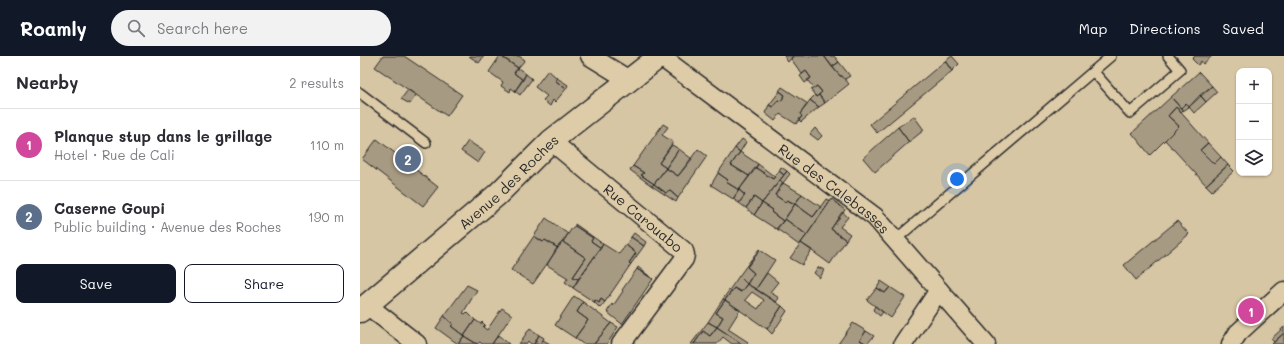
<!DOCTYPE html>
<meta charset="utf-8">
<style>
body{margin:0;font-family:Mali,sans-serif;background:#f2f2f3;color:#2b2b33}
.controls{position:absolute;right:12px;top:12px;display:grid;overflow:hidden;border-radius:8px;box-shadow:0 1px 3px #0004}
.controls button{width:36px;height:36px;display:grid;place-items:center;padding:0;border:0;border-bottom:1px solid #e1e1e2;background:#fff;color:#2b2b33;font:20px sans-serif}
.you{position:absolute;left:597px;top:123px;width:14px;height:14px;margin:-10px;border:3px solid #fff;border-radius:50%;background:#1a73e8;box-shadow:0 0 0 6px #1a73e833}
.badge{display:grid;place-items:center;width:26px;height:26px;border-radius:50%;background:#111827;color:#fff;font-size:13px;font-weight:700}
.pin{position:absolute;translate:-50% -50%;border:2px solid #fff;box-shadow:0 1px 4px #0006}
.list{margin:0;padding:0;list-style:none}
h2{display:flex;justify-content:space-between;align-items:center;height:52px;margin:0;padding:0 16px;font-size:17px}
h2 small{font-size:13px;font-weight:400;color:#7c7c81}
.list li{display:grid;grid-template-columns:26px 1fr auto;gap:12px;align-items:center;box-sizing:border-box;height:72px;padding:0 16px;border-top:1px solid #e1e1e2}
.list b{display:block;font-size:15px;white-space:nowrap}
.list p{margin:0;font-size:13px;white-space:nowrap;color:#7c7c81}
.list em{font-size:13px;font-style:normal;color:#7c7c81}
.actions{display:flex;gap:8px;padding:12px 16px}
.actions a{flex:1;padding:9px 0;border:1px solid #111827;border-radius:8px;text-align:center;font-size:14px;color:#111827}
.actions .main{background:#111827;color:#fff}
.icon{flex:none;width:22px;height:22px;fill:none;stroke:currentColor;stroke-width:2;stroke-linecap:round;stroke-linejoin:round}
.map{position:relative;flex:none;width:924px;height:288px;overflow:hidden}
header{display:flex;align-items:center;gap:24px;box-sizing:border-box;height:56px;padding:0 20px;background:#111827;color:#fff}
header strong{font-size:19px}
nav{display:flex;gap:22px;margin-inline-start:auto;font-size:14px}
.search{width:280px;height:36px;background:#f2f2f3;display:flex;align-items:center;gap:10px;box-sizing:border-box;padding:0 14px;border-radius:22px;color:#7c7c81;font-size:15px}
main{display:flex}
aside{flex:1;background:#fff}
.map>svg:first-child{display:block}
.building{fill:#a79a82;stroke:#2b2b2b;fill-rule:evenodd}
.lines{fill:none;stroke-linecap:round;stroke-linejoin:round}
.lane-casing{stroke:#2b2b2b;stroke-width:12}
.street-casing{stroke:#2b2b2b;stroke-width:21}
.secondary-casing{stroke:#2b2b2b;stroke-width:25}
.lane{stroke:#decca9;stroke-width:9}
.street{stroke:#decca9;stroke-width:18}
.secondary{stroke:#decca9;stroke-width:22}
.labels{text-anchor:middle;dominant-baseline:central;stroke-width:3;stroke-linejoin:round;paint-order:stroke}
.street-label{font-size:14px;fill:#2b2b2b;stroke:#decca9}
</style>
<header>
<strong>Roamly</strong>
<div class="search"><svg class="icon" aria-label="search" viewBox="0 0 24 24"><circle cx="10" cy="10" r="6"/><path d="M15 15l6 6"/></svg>Search here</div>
<nav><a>Map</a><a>Directions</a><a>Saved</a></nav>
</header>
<main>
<aside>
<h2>Nearby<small>2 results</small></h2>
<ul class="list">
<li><span class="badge" style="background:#d1479c">1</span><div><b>Planque stup dans le grillage</b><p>Hotel · Rue de Cali</p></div><em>110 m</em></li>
<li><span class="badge" style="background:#5c6f8a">2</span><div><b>Caserne Goupi</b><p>Public building · Avenue des Roches</p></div><em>190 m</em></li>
</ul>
<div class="actions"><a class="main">Save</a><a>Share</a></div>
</aside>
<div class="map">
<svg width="924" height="288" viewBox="0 0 924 288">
<rect width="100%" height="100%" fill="#d7c6a4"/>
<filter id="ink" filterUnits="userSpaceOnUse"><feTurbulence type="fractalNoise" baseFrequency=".025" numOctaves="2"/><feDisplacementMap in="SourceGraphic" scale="8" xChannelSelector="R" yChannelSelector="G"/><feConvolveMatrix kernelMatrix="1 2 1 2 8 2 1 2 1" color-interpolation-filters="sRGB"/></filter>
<g filter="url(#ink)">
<!-- building -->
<path class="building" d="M23,0h21l58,39 -15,21 -72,-49z
M109,0h15l-5,7z
M140,0l18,12 -4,5 9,7 -8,11 -4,-3 -1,4 -9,-6 2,-4 -14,-10z
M145,0h14l6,4 -7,8 -14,-10z
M424,0h9l-5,6z
M433,0h31l16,20h2l7,8 -24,19 -6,-8 3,-3 -5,-6 -3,2 -7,-8 4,-2 -5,-7 -4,3 -11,-15z
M464,0h10l5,6 -7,5z
M592,0l7,8 -7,7 -7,-10z
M835,0h17l-9,8 -2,-3 -3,4 -6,-6z
M585,5l7,10 -75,62 -7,-9z
M479,6l11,14 -5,3 -3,-3h-2l-8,-9z
M158,12l8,6 -3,6 -9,-7z
M188,14l9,8 -2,2 11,9 -11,13 -2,-2 -3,6 -7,-6 4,-4 -12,-9z
M446,15l5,7 -6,5 -5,-7z
M839,16l13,14 -23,21 -3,-4 -5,5 -10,-11z
M166,18l6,5 -12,16 -5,-4z
M197,22l11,7 -2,4 -11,-9z
M457,30l5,6 -6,5 -5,-7z
M852,30l5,6 -11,10 -6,-7z
M422,31l26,17 -8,10 2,2 -6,8 -16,-10 -5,7 -10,-8 4,-8 4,2 5,-7 3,1 4,-6 -6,-4z
M48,34l8,5 -6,9 -9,-5z
M420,35l5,4 -4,6 -3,-1 -5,7 -4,-2z
M455,39l1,2 3,-2 6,8 -6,4 -9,-7z
M840,39l6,7 -12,11 -5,-6z
M811,41l12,14 -2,2 -5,-6 -8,9 11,10 -29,29 -18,-22z
M450,44l9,7 -18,15 -2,-2 3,-4 -2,-2z
M826,47l3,4 -6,4 -2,-3z
M816,51l32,36 -8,7 14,14 7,-7 7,8 -22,20 -41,-45 14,-14 -11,-10z
M554,60l10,14 -15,12 -11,-15z
M303,68l5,3 -6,8 11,7 -14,21 7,5 -12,16 -13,-9 3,-2 -11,-7z
M538,71l11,15 -34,30 -12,-14z
M455,72l7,8 -4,4 -8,-6z
M17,83l61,48 -15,19 -61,-47z
M382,83l4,3 -6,10 -5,-4z
M108,85l17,11 -7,11 -17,-12z
M848,87l13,14 -7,7 -14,-14z
M312,89l7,4 -13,19 -7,-5z
M375,92l5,4 -9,13 18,11 -10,14 -13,-8 2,-2 -10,-7z
M319,93l13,10 -14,17 -12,-8z
M338,93l9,7 -29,42 -9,-8 -3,3 -12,-9 12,-16 12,8z
M380,96l18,12 -9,12 -18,-11z
M51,97l8,6 -6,8 -9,-6z
M398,108l17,13 -2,2 -17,-11z
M868,109l6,6 -22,20 -6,-6z
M273,110l11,7 -3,2 13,9 -2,2 -22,-16z
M421,111l6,4 -3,4 -5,-4z
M396,112l17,11 6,-8 5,4 -22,28 -8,-6 -8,11 -7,-5 6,-8 -6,-5z
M427,115l3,3 -7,9 -3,-3z
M358,117l10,7 -2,2 13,8 -6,9 -22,-14z
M420,124l3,3 -8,12 10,7 2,-2 8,4 -12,17 -12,-9 2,-2 -11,-7z
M423,127l19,11 -7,10 -8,-4 -2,2 -10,-7z
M294,128l12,9 3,-3 9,8 -2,4 -24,-16z
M379,134l6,5 -6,8 -6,-4z
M442,138l19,13 -8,10 -18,-13z
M394,141l8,6 -8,12 -8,-7z
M466,143l4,2 -23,34 -22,-16 10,-15 18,13z
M472,143l13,11 -14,19 15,11 -16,24 -29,-21z
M402,147l11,7 -2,2 12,9 -7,8 -22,-14z
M482,156l6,5 -8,10 10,7 -4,6 -15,-11z
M186,162l22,16 -10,14 -13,-8 -2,2 -9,-6z
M425,163l22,16 -8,10 -22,-16z
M817,165l12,13 -53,46 -12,-15z
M215,168l28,20 -2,4 -10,-7 2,-3 -18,-12z
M215,170l18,12 -2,3 10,7 -23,31 -5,-2 13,-19 -23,-16 9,-14z
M274,177l12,9 -2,4 -13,-9z
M174,180l9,6 2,-2 13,8 -25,36 -22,-14z
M271,181l13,9 -13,18 -2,-1 7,-10 -10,-8z
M203,186l23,16 -13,19 5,2 -5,9 -8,-6 3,-4 -21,-13 11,-19z
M441,187l11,7 -10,15 -12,-7z
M243,188l16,10 7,-9 10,8 -7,10 2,1 -26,38 -4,-3 -2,4 -4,-3 -1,2 -21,-14z
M399,193l1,1 -13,17 7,6 -7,11 -8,-8z
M400,194l15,10 -19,29 -9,-5 7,-11 -7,-6z
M278,211l15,12 -16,-10z
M458,211l6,3 -4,8 -6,-5z
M277,213l16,10 -31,45 -15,-12 5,-8 1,2 10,-15 -1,-1z
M407,217l11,9 -8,10 9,6 -3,4 -20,-13z
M379,220l8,8 -6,8 -7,-4 -9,12 -2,-1z
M521,225l9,6 -5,6 -8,-5z
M387,228l35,22 -15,23 -42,-29 9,-12 7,4zM392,236l12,8 -6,9 -13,-9z
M107,229l10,5 -14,23 2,1 2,-2 8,8 -11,16 -13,-10 2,-2 -9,-8z
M530,231l15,10 -14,21 -24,-18 10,-12 8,5z
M214,240l9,6 -6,10 11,8 -13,18 -20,-13z
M241,243l4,3 -5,6 -6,-6 1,-2 4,3z
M363,243l2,1 -9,13 7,4 -6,10 -9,-5z
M365,244l15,10 -12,19 20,13 -2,2h-4l-25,-17 6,-10 -7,-4z
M223,246l28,21 -17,21h-11l-8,-6 13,-18 -11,-8z
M422,250l5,5 -15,23 -5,-5z
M515,250l8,6 -3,4 -7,-6z
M142,252l10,7 -20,29h-10l-2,-2 -3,2 -13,-8 11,-16 6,4 1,-2 3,3 -2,2 4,3z
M84,260l9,8 -2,2 13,10 -6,8 -22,-16z
M348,266l9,5 -7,9 -7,-5 -9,13h-3z
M251,267l7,4 -11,17h-13z
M493,267l13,8 -6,9 7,4h-29z
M357,271l25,17h-10l-9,-7 -6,7h-23l9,-13 7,5z
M924,271v6l-10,9 -3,-3z
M170,272l9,7 -5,9h-3l-3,-3 -2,3h-7z
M506,275l8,5 -7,8 -7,-4z
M924,277v11h-12z
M138,279l11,9h-17z
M179,279l5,3 -1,2 -3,4h-6z
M104,280l13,8h-19z
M183,284l7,4h-10z"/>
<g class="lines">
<!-- lane casing -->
<g class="lane-casing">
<path id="lane" d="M733,15l37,42 50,-43 -12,-14
M0,37l66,50
M535,184l216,-184"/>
</g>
<!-- street casing -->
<g class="street-casing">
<g id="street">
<path d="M230,0l39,24"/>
<path id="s1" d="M300,0l215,161 111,127"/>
<path id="s2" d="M191,85l133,110 1,4 -1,4 -63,85"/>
<path d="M7,249l50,39"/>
<path d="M543,288l36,-54"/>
<path d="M871,288l7,-11 46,-42"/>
</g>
</g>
<!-- secondary casing -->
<g class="secondary-casing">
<g id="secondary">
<path id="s3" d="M0,255l138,-117 53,-53 109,-85"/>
</g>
</g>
<!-- lane -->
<use href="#lane" class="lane"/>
<!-- street -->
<use href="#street" class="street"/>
<!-- secondary -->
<use href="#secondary" class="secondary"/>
</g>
</g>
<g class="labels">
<!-- street labels -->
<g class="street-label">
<text stroke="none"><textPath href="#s3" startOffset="197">Avenue des Roches</textPath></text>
<text stroke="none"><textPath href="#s1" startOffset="219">Rue des Calebasses</textPath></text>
<text stroke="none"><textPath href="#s2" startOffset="120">Rue Carouabo</textPath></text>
</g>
</g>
</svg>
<div class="controls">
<button>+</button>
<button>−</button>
<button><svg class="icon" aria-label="layers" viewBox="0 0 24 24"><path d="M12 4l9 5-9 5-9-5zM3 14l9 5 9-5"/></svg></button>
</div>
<div class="you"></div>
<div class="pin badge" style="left:891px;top:255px;background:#d1479c">1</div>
<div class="pin badge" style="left:48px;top:103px;background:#5c6f8a">2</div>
</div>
</main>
